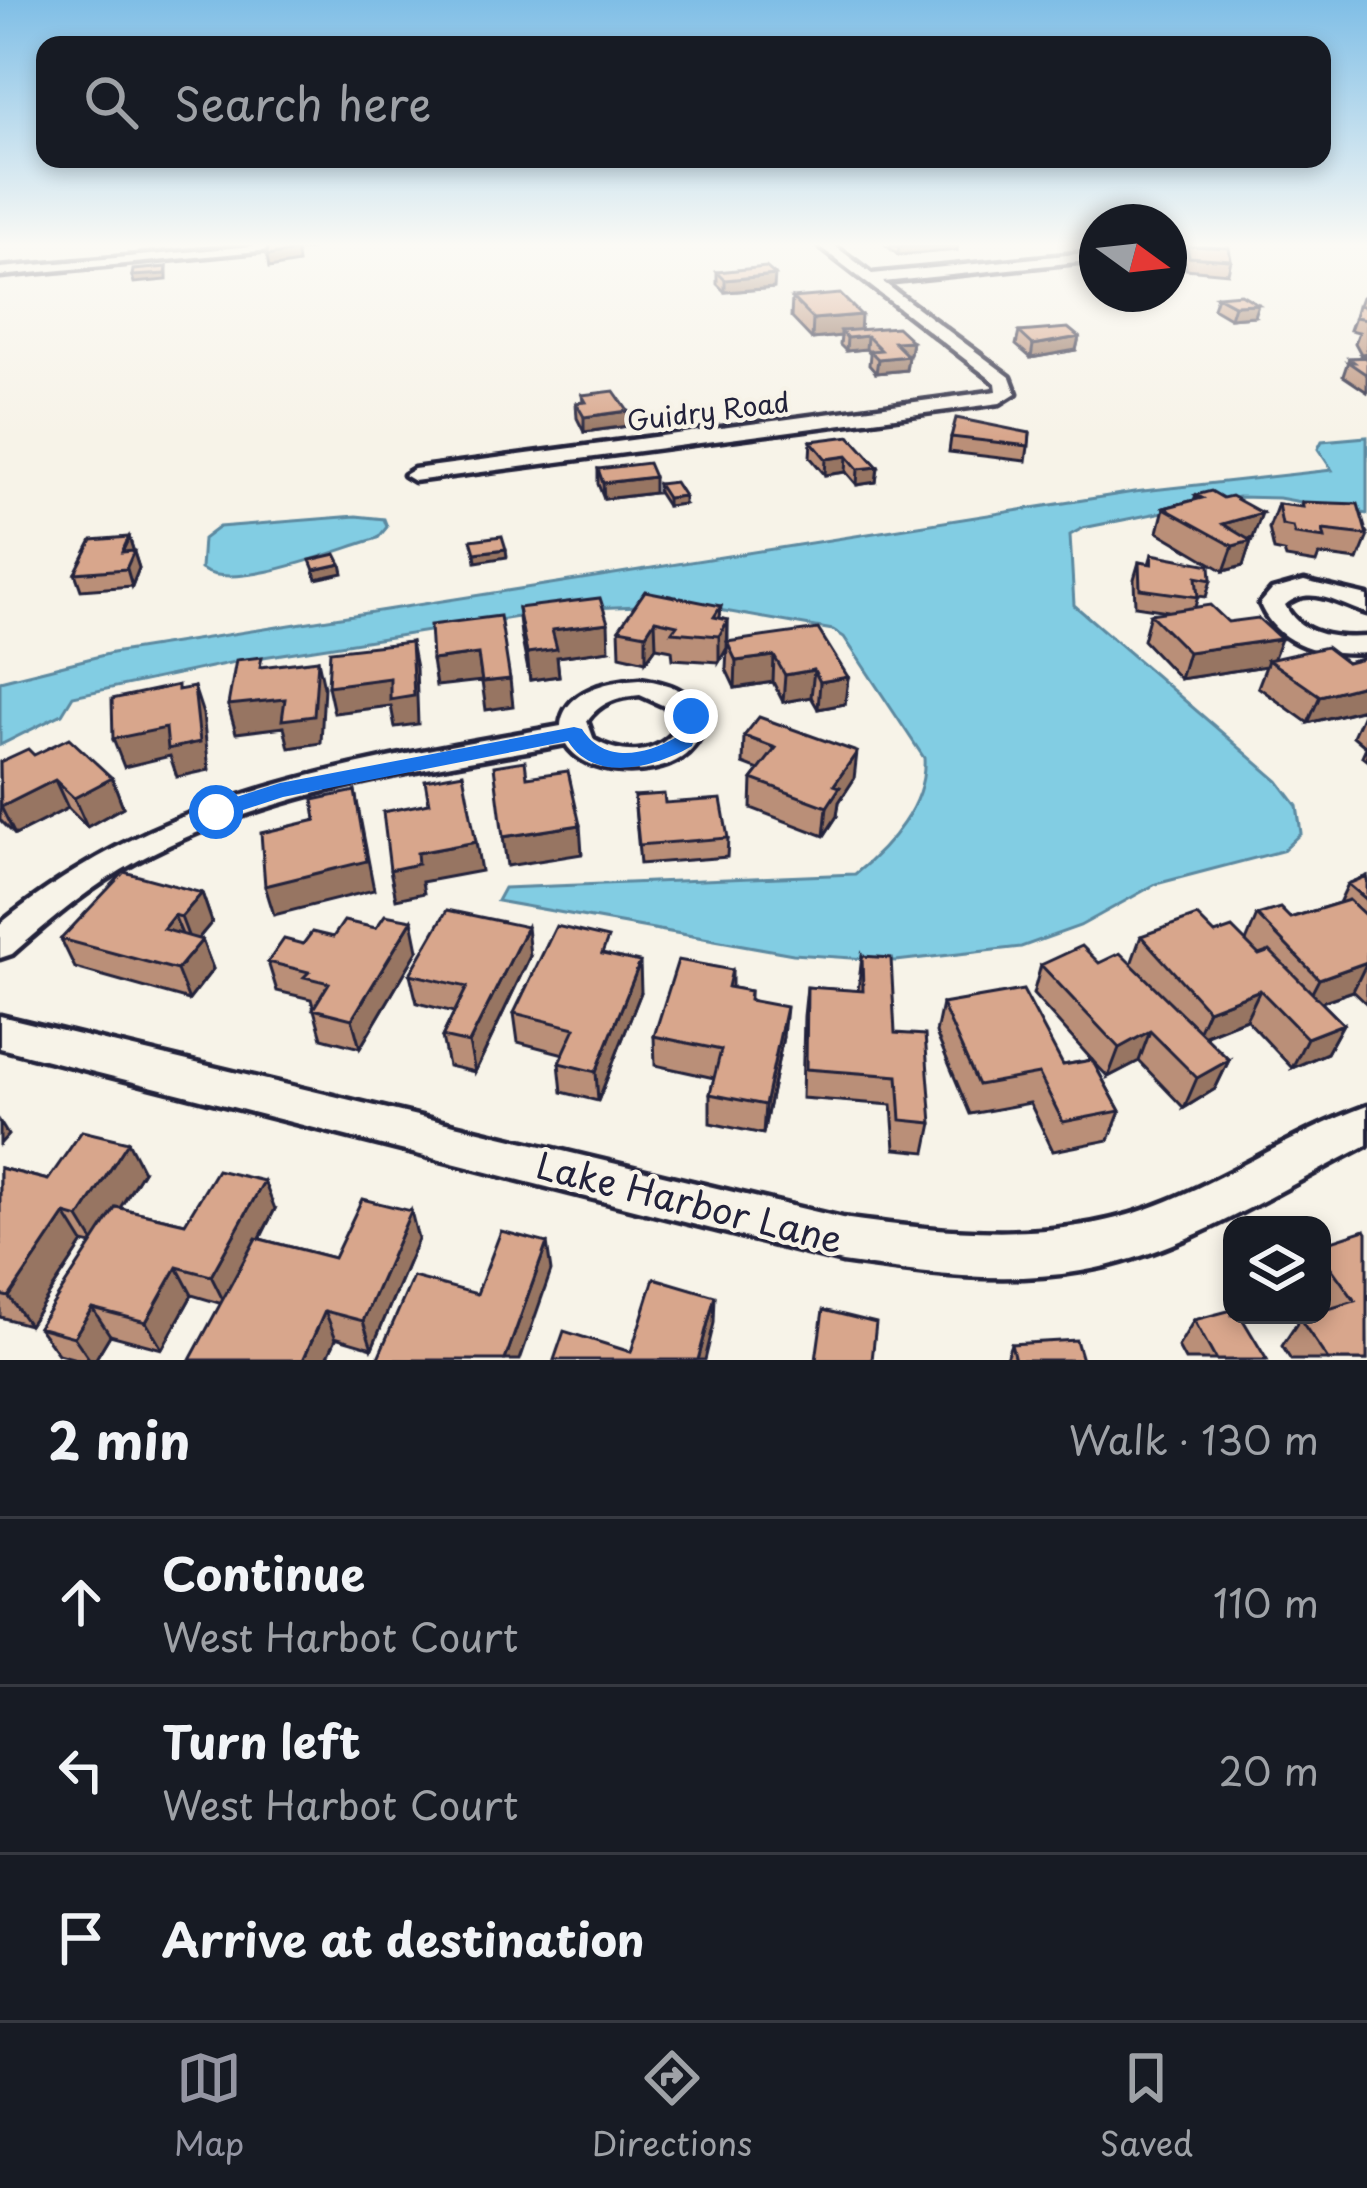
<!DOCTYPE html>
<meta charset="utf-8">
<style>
body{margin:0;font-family:"Playpen Sans",sans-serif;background:#242831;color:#f1f3f6}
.controls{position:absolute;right:36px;bottom:36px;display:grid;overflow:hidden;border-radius:24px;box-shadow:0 6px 18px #0003}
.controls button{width:108px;height:108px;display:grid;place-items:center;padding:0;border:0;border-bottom:3px solid #363941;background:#171b24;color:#f1f3f6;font:60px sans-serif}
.compass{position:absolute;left:1079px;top:204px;width:108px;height:108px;border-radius:50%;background:#171b24;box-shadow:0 6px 18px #0003;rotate:105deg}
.stop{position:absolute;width:36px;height:36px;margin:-27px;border:9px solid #1a73e8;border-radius:50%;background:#fff}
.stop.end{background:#1a73e8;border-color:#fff;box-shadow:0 3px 12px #0008}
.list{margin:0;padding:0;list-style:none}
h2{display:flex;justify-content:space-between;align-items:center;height:156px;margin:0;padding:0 48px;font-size:51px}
h2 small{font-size:39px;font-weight:400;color:#9ea1a6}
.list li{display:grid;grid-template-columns:78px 1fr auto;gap:36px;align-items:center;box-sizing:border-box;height:168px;padding:0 48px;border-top:3px solid #363941}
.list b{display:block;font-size:45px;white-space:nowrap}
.list p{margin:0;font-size:39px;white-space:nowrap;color:#9ea1a6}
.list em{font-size:39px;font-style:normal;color:#9ea1a6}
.icon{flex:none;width:66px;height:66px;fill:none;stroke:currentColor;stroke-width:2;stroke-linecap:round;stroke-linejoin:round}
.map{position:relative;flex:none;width:1367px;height:1360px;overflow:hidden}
.search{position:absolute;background:#171b24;box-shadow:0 6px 18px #0003;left:36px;right:36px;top:36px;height:132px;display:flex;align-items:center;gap:30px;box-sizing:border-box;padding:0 42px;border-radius:24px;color:#9ea1a6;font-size:45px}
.sheet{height:660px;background:#171b24}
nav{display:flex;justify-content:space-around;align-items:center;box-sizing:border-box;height:168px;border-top:3px solid #363941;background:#171b24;font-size:33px;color:#9ea1a6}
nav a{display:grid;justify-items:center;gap:6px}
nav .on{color:#9495a2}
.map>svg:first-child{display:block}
.water{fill:#82cde3;stroke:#5c89a0;stroke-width:3}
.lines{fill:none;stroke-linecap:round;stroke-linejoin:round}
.street-casing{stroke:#22223b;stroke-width:9}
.street{fill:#f7f3e8;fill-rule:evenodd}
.wall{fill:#ba8f78;stroke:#22223b;stroke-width:3}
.shaded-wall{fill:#977462;stroke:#22223b;stroke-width:3}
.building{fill:#d8a68c;stroke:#22223b;stroke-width:3}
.route{fill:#1a73e8}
.labels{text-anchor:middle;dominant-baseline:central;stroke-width:9;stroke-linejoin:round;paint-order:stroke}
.far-street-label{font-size:27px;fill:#22223b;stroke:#f7f3e8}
.near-street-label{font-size:36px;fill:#22223b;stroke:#f7f3e8}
</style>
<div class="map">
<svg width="1367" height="1360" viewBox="0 0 1367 1360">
<rect width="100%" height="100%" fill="#f7f3e8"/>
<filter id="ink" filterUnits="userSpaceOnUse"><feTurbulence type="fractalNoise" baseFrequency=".00833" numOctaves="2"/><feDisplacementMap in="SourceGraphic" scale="24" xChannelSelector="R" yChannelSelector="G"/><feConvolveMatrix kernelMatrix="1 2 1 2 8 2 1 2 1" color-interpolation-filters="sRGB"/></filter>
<g filter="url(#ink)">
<!-- water -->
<path class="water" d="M1367,437v77l-88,-16 -41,-1 -155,31 -13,7 4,70 204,176 19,25 4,27 -19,18 -126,33 -76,42 -59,21 -125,14 -103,-7 -296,-53 7,-13 351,-14c34,-27 72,-70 69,-116l-80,-121 -11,-7 -148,-26 -116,5 -325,51 -171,36 -11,18 -62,31v-64l112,-28 1022,-161 198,-22 -14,-21 4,-8z
M356,516l28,3 3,8 -9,11c-39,11 -144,55 -177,31l2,-30 16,-12z"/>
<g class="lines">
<!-- street casing -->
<g class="street-casing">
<path id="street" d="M254,246h57l-311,30v-8z
M819,246h16l37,28 225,-22v8l-214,22 127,95 6,16 -16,10 -586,78 -10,-6 10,-6 583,-78 -1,-8z
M1304,581l63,15v17c-28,-8 -56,-30 -82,-8 15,31 51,34 82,32v16c-43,3 -89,-6 -107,-49l12,-14z
M640,679c38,6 54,13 65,50 -7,11 -13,22 -24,29 -30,20 -95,19 -115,-14 -144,26 -296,46 -427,116 -47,25 -87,59 -127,94l-12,4v-34c167,-136 355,-161 561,-198 3,-36 48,-45 79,-47zM640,695l31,14 6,20c-22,28 -54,27 -83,11l-7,-19c13,-19 30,-24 53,-26z
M0,1016l842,202c110,15 221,27 326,-17 68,-28 130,-70 199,-95v39c-91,46 -184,109 -286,126 -79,14 -161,2 -239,-9l-842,-214z"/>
</g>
<!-- street -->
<use href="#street" class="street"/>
</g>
<!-- wall -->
<path class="wall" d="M887,246h70v4l-59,5z
M1187,246l44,14 -3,13 -42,-4 -2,-13z
M1089,264h8v20l-11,-8z
M717,272l57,16 -49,4 -8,-8z
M1367,294v98l-24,-16 6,-18h10l2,-4 -6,-11 4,-11 -9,-2 12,-33z
M1217,296l37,20 -24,2 -17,-10z
M792,298l68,32 52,11 -2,13 -3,1 1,1 -2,14 -30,3 -7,-8 1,-11 -4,-5 -20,2 -6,-6 1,-9 -29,3 -21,-22z
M1019,332l60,5 -3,13 -45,8 -15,-13z
M582,395l46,31 -44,6 -7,-14 -1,-15 7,-1z
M1030,433l-4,28 -77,-9 2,-15z
M811,441l67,26 -2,15 -19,3 -11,-13 -21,3 -15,-18z
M598,469l56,24 -50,6 -6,-15z
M658,484l26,20 -17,2 -9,-14z
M1196,495l57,43 -5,1 3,2 -8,25 -19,5 -66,-39 6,-24 30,-8z
M1302,502l65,31v5l-9,22 -39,-5 -3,8 -30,-5 -2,-6 -10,-2 -5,-22 9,-24 22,3z
M129,537l10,31 -7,18 -51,4 -6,-17z
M1152,554l59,26 -5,17 -8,-1 -3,11 33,15 45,37 74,4 20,-5v102l-5,-4 4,-9 -13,-11 12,-27 -57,14 -50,-36 8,-21 -86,13 -37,-39 7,-26 18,-3 -33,-5 -1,-27 5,-17 10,2z
M721,606l-1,12 8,2v22l120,35 -3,27 -27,5 -7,-12 -28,5 -10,-20 -38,6 -9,-19 1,-21 -8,14 -46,-3 -1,-9 -16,-3 -10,14 -26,-6 -1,-26z
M518,608l91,42 -52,7 2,19 -29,4 -9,-45z
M744,736l110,43 -15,23 -2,14 -13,20 -73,-28 1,-29 7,-9 -16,-6z
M34,755l78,23 11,29 -36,20 -19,-19 -53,27 -15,-15v-58z
M634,796l31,7 63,35 -1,19 -87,7z
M1367,876v128l-14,-13 -32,11 22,22 -16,29 -35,15 -46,-49 -42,17 25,24 -14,29 -31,19 -45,-47 -31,16 -16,-17 28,51 -11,29 -56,11 -23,-48 -60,11 -34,-81 6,-29 121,61 29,-5 -59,-66 8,-29 90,-1 10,-28 74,-2 31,8 11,-27 33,3 49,-15 9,-19z
M202,893l10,29 -14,17 4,1 11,29 -24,31 -114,-32 -14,-29z
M333,937l85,13 -58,98 -38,-10 -11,-39 -34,-8 -9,-29 35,-18z
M609,955l32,37 -43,109 -36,-9 -3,-29 5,-9 -46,-12 -4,-29z
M530,956l-55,116 -27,-6 -6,-29 12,-25 -37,-9 -7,-29z
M862,956l70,167 -6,29 -31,-3 -3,-44 -90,-7 2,-82 3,-29 51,4z
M732,970v18l18,3v9l33,37 -20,97 -53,-11v-29l4,-16 -59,-13 -1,-29z
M0,1168l48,12 95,-9 -23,37 65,15 90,-14 -15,30 74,19 84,-19 -46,109 -180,-53 -30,54 -52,-14 -15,25h-15l-22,-6 -20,-27 54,-82 -9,-2 -54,82 -29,-8z
M1365,1230l2,130h-76l-9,-14 18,-27 23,-8 -1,-56z
M1194,1320l73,40h-82l-7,-13z
M1011,1344l71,16h-77z"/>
<!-- shaded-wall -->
<path class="shaded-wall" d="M296,246l2,17 -29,5 -2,-12z
M899,246h58v4l-59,5z
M167,267v13l-33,3 -2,-7z
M775,275l-1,13 -49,4v-12z
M1258,304l-4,12 -24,2 4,-13z
M861,315l-1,19 -19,-3v5l-29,3 1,-20z
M867,336l-1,13 -20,2 1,-13z
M1079,337l-3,13 -45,8 2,-13z
M912,341l-2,13 -17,2 1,-14z
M908,356l-2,14 -30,3 2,-14z
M628,411v15l-44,6v-15z
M847,456l-1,16 -21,3 1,-16z
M878,467l-2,15 -19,3 1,-16z
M654,477v16l-50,6 -1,-16z
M684,496v8l-17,2v-8z
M1262,513l-9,25 -24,6 -6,-20z
M129,537l10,31 -7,18 -10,-34z
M1251,541l-8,25 -19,5 9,-25z
M506,549l1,8 -31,5 -1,-9z
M341,564l2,9 -27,6 -2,-9z
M655,620l1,27 -10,14v-27z
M728,620l-1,28 -8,14v-26z
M608,623l1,27 -52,7 2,19 -29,4 -3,-27 25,-23z
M1281,639l-9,24 -4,-3 -2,6 -86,13 8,-27z
M411,642l5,26 2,56 -23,3 -4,-21 -57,7 -6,-27z
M478,654l4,27 -46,5 -4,-26z
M774,656l-1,26 -38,6 1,-27z
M318,660l6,27 -3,56 -32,5 -5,-21 -48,6 -8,-28z
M814,670l-3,27 -28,5 2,-27z
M848,677l-3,27 -27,5 2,-27z
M510,679l3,27 -27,4 -4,-28z
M1367,684v24l-59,15 12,-27z
M194,687l9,27 6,56 -32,7 -7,-21 -46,11 -11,-28z
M857,752l-3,27 -15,23 -2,14 -13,20 3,-29 7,-22z
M112,778l11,29 -36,20 -13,-29z
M55,780l13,28 -53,27 -14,-28z
M355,791l19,99 -100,25 -9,-29z
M580,825l2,29 -75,12 -4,-29z
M476,842l5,29 -59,11 2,11 -28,6 -6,-29 27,-17z
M202,893l10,29 -20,24 -11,-29z
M174,915l12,29 -23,-15z
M412,920l6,30 -58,98 -8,-29z
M527,927l3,29 -55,116 -6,-29z
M202,940l11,29 -24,31 -12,-30z
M640,962l1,30 -43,109 -2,-29z
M1367,962l-14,29 -49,17 15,-29z
M1260,990l-14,29 -51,20 13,-29z
M786,1007l-3,30 -20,97 2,-29z
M1343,1024l-16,29 -35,15 15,-30z
M1150,1031l-11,30 -31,16 11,-29z
M1229,1060l-14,29 -31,19 13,-30z
M0,1122l8,13 -8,9z
M128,1142l15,29 -47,75 -17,-28z
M264,1181l11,28 -50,95 -14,-28z
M411,1211l7,28 -46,109 -9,-27z
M65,1214l18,29 -54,82 -20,-28z
M547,1243l4,28 -31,89h-15z
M177,1267l15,28 -30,54 -16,-27z
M715,1296l-1,27 -9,37h-7z
M92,1308l18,27 -15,25h-5l-16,-23z
M325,1311l11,28 -10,21h-23z"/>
<!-- building -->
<path class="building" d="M268,246h28l-1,5 -28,5z
M1187,246l42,2 2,12 -42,-3z
M167,267l-1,7 -34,2 1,-6z
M766,267l9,8 -50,5 -8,-8z
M840,294l21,21 -48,4 -21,-21z
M1241,294l17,10 -24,1 -17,-9z
M1358,305l9,2v12l-12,-2z
M897,327l15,14 -18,1 14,14 -30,3 -8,-8 11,-1 -14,-14 -20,2 -6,-7z
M1068,328l11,9 -46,8 -14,-13z
M1367,353v22l-19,-13h6l-5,-4 17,-1 -5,-3z
M614,391l14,20 -44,6 -8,-14 10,-1 -4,-7z
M956,418l74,15 -1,13 -78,-9z
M850,436l28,31 -20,2 -11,-13 -21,3 -15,-18z
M648,463l6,14 -51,6 -5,-14z
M675,482l9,14 -17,2 -9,-14z
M1211,491l12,7 8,-2 31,17 -39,11 28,17 -18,5 -69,-38 38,-10 -6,-3z
M1302,502l56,2 9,31 -44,-5 2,8 -30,-4 -2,-7 -11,-2 -4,-21 25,3z
M502,536l4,13 -31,4 -4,-13z
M129,537l-7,15 12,-1 -8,18 -51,4 17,-33z
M336,554l5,10 -27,6 -4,-10z
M1152,554l58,11 1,15 -15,-3 2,20 -58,-8 -1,-27 13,2z
M645,591l76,15 -7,11 14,3 -9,16 -47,-4 5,-7 -22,-5 -9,14 -27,-5z
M600,598l8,25 -56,7 5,19 -30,4 -9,-45z
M1210,605l18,17 30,-4 23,21 -93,13 -38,-38z
M500,616l10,63 -28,3 -4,-28 -46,6 -2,-35z
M818,629l30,48 -28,5 -6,-12 -29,5 -11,-19 -38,5 -9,-19z
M411,642l3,54 -24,4v-22l-62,8 2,-35z
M1326,647l21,16 20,-5v26l-47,12 -52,-36z
M262,657l-2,10 58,-7 -4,56 -32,4 3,-21 -57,6 8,-45z
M178,685v5l16,-3 6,55 -32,7 -2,-21 -53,11 -1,-40z
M759,717l98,35 -23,33 6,2 -13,20 -75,-28 24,-31 -32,-12z
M69,738l43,40 -38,20 -19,-18 -54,27 -1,-45 28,-13 6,6z
M525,761l2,16 41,-6 12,54 -77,12 -9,-71z
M463,773l13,69 -59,11 1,11 -28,6 -7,-58 46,-9 -4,-23z
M355,791l12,70 -102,25 -4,-53 55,-13 -3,-20z
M664,794l1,9 56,-4 7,39 -89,7 -5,-49z
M124,872l78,21 -21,24 -7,-2 -11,14 39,11 -25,30 -116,-31z
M1367,876v24l-19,-16z
M1349,900l18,17v45l-48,17 -62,-64 23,-7 10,10z
M447,910l80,17 -58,116 -27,-6 25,-50 -57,-13z
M385,915l27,5 -60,99 -39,-10 16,-26 -25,-6 5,-5 -41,-10 16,-23 19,5 9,-12 21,5 11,-16 32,7z
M1197,916l18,18 17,-6 27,27 11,-4 73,73 -36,14 -47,-48 -52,20 -67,-74z
M556,926l52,12 -6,16 38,8 -44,110 -37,-9 16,-35 -61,-15z
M1082,946l17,17 21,-10 109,107 -32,18 -47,-47 -31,17 -78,-83z
M862,956l29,2 4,75 30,2 7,88 -31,-3 -3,-44 -92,-7 1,-82 56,4z
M678,960l54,10 -4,17 22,4 -1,9 37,7 -21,98 -55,-11 11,-44 -67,-14z
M1023,990l40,75 29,-5 28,51 -57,11 -24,-48 -61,11 -36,-81z
M82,1131l46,11 -49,76 -14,-4 -56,83 -9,-2v-127l48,12z
M217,1170l47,11 -53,95 -34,-9 -31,55 -54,-14 -18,29 -36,-10 78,-120 69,16z
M362,1199l49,12 -48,110 -38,-10 -22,49h-113l66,-122 78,20z
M1365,1230l2,3v127h-39l-28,-41 11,-4h11v-4l33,-10 -33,-46v-11z
M501,1231l46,12 -42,117h-128l36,-83 64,17z
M654,1278l61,18 -17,64h-144l10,-29 67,21z
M823,1310l53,13 -4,37h-56z
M1232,1310v5h8l27,45h-51l-22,-40z
M1076,1340l6,20h-67l-4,-16z"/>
</g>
<!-- sky -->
<linearGradient id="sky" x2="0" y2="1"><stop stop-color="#7fbee6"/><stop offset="0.56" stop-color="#fbfaf5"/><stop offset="1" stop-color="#fbfaf5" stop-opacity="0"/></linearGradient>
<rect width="1367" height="437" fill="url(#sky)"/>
<!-- route -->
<path class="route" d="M691,710l10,6 -9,30c-34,20 -97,39 -124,-5l-285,56 -67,22 -12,-7 4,-6 72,-23 294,-56 8,2c22,35 63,26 93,9l5,-22z"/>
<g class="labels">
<!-- far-street labels -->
<g class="far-street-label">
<text transform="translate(708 410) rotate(-7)">Guidry Road</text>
</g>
<!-- near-street labels -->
<g class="near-street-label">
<text transform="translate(690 1201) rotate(14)">Lake Harbor Lane</text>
</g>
</g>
</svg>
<div class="controls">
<button><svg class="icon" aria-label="layers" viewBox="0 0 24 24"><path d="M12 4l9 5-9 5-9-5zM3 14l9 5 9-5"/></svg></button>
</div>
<svg class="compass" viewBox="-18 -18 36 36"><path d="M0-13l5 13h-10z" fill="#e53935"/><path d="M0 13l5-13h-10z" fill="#9ea1a6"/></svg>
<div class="stop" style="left:216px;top:812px"></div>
<div class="stop end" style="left:691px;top:716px"></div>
<div class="search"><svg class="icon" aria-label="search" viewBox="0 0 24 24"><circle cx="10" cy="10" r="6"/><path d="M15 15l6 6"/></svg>Search here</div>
</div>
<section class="sheet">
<h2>2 min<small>Walk · 130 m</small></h2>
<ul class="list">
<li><svg class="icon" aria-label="ahead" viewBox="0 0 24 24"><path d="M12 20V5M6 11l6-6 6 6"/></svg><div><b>Continue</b><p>West Harbot Court</p></div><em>110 m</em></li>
<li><svg class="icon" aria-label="left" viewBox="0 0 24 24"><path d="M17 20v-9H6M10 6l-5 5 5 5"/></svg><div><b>Turn left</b><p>West Harbot Court</p></div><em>20 m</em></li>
<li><svg class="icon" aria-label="arrive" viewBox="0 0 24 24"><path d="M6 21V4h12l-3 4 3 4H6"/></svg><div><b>Arrive at destination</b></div></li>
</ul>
</section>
<nav>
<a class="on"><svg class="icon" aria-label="map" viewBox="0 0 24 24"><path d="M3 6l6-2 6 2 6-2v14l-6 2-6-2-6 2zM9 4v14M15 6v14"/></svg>Map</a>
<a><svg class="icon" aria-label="directions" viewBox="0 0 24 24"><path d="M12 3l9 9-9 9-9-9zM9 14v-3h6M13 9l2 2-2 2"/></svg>Directions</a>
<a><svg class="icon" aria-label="saved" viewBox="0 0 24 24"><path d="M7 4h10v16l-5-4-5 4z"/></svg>Saved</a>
</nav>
